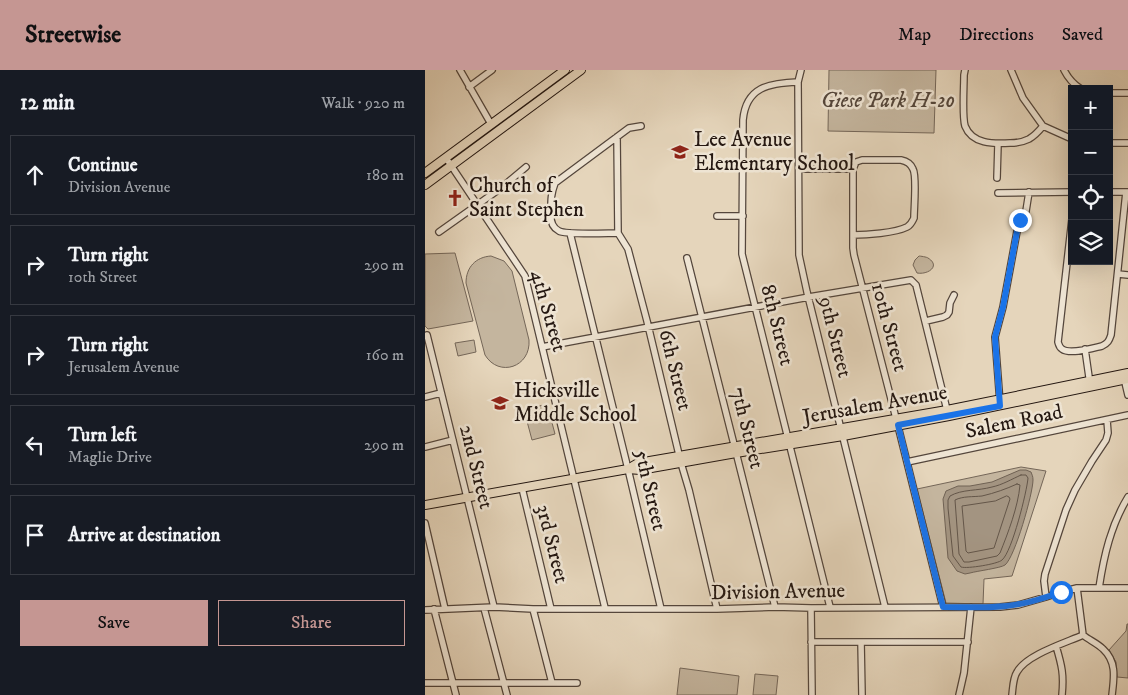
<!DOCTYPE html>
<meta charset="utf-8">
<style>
body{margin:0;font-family:"IM FELL DW Pica",serif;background:#242831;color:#f1f3f6}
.controls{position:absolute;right:15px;top:15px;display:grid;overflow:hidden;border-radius:0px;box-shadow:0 5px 20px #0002}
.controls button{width:45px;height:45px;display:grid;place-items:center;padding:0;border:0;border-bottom:1px solid #363941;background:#171b24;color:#f1f3f6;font:25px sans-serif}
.stop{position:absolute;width:15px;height:15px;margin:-11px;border:4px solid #1a73e8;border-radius:50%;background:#fff}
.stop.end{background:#1a73e8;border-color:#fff;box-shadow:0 1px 5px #0008}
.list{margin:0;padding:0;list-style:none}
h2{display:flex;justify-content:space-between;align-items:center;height:65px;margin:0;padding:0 20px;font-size:21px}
h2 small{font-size:16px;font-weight:400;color:#9ea1a6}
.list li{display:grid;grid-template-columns:32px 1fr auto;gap:15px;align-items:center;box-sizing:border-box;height:80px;margin:0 10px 10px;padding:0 10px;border:1px solid #363941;border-radius:0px}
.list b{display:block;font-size:19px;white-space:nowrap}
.list p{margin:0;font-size:16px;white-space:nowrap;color:#9ea1a6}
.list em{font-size:16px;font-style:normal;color:#9ea1a6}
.actions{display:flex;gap:10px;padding:15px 20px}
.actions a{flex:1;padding:11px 0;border:1px solid #c59692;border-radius:0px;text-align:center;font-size:18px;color:#c59692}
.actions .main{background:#c59692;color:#111}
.icon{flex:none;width:28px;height:28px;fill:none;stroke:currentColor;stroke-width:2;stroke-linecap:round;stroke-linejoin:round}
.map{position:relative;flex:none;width:703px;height:625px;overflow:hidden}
header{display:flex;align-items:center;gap:30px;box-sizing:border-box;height:70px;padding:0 25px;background:#c59692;color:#111}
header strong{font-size:24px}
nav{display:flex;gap:28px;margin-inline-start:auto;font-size:18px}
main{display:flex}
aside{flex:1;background:#171b24}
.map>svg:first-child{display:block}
.green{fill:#c4b59e;stroke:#746658}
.water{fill:#a39481;stroke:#706254}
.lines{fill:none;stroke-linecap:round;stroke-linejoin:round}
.shore{stroke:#645649;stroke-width:1}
.minor-casing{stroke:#54463c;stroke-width:8}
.major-casing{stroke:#241711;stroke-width:10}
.minor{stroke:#eee4d3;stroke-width:5.5}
.major{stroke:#e5d5bb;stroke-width:8}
.route{stroke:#1a73e8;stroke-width:6}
.labels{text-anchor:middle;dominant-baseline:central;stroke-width:5;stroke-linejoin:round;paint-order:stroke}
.park-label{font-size:21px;font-style:italic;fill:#54463b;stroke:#eee4d3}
.poi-label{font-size:21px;fill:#241711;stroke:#eee4d3;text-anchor:start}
.street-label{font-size:21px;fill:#241711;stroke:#eee4d3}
</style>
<header>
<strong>Streetwise</strong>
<nav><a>Map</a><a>Directions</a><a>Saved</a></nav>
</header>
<main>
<aside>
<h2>12 min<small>Walk · 920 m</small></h2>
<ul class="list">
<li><svg class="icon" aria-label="ahead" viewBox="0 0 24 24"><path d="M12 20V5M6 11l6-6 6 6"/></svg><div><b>Continue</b><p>Division Avenue</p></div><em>180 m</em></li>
<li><svg class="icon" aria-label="right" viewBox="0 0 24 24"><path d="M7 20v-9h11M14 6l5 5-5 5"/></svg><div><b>Turn right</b><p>10th Street</p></div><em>290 m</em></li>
<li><svg class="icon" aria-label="right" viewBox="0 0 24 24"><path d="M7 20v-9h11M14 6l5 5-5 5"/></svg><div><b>Turn right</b><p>Jerusalem Avenue</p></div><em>160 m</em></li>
<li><svg class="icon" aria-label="left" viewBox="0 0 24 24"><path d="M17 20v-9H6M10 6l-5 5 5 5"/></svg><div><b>Turn left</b><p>Maglie Drive</p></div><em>290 m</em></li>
<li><svg class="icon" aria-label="arrive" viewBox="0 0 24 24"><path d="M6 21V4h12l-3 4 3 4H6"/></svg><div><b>Arrive at destination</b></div></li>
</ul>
<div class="actions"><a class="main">Save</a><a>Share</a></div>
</aside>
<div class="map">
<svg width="703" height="625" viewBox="0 0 703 625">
<rect width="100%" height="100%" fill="#e5d5bb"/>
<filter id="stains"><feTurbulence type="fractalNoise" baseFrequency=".004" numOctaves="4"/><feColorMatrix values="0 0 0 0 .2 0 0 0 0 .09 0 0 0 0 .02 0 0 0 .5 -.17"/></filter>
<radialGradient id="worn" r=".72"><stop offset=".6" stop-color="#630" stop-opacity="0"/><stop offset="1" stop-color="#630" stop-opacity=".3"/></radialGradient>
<!-- green -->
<path class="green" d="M404,0h107l-2,63 -106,-2z
M30,183l18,68 -45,8 -3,-3v-72z
M66,186l13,5 8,10 17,69c2,27 -30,38 -44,15l-19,-72c0,-16 10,-26 25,-27z
M494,186c1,0 8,1 9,2 13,8 0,17 -11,15l-4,-8 2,-5z
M49,270l2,12 -18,4 -3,-13z
M122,334l8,30 -23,6 -8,-30z
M596,397l25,4 -34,105 -28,3 -1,25 -37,-1 -29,-114z
M702,554h1v54l-11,-1 -1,-15 -7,-12 17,-19z
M255,598l59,8 -2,19h-60z
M330,604l23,2 -2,19h-23z"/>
<!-- water -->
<path class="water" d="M595,400h6l5,2c1,3 2,4 2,8 0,13 -18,77 -28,85 -4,3 -28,6 -35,8l-5,1 -8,-3 -9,-13 -5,-59 3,-8 12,-5h12l22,-4z"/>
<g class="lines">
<!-- shore -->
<path class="shore" d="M596,405h5l2,3c-1,13 -16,74 -26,82 -4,4 -35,9 -41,7l-8,-11 -5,-48v-8l2,-4c12,-7 28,-5 42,-9 10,-2 20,-8 29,-12z
M592,414l3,1c-2,22 -12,48 -20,68l-3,3 -28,6h-5l-5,-8 -4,-54c8,-4 18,-3 27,-4 13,-3 24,-7 35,-12z
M582,426l2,1 1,2 -16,49 -26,5 -2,-2 -4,-45 33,-5z"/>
<!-- minor casing -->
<g class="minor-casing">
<path id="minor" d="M35,0l31,54
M376,0l-3,12 1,173 8,37 78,315
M540,0l-1,5c0,12 -2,41 1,51 7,18 28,18 45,17 6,0 13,-1 19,-4 5,-3 10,-8 14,-13
M586,0l12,28 20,28 29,13
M639,0c4,8 9,14 17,19
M373,12c-29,1 -52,5 -55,38l-1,134 88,353
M44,17l23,-17
M684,23h19
M192,67l1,96 10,16 19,72 34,142 8,27 28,119
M684,73h19
M21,88l79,118 80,332
M374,99h54
M572,108l1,-34
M684,122h19
M573,123l74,-1
M292,146h26
M647,149l-14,123c1,3 1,5 4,7 8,6 31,-1 40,-3 6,-3 7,-5 9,-11l15,-143
M14,162l62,-44 25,-21
M145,163l58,236 33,140
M193,163c-11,0 -52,2 -59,-2 -8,-4 -9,-13 -8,-21 0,-11 0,-16 4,-27l74,-55 12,-2
M428,165c13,0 42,-2 54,-8 4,-2 5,-5 7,-9 0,-10 3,-42 -1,-49 -2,-5 -7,-8 -12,-9h-39l-6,2 -3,7v79l1,7 45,175 44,177
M262,188l88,349
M693,204l10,1
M501,251l17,-4 4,-2 2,-3 1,-9 4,-8
M2,265l67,272
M117,277l267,-50 102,-17 5,5 32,129
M660,279l5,35
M699,308l4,17
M0,327l16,-4
M575,333l-5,-66 8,-30 15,-81 8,-15 3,-19
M0,377l28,-7
M482,392l221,-47
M97,418l29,121
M0,453l20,86
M652,518l6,47c6,5 14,8 20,14 14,13 11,29 9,46
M674,518c5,-33 12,-63 29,-91
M621,527l-2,-16 1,-7 21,-64 9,-20 17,-29 14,-21 2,-7 -1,-13
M59,538l23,87
M386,538l1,87
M9,539l22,86
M108,539l19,74
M0,540l69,-3 39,2h184l58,-2 36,1 189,-1 18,-2 28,-8 15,-5 16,-4h51
M386,572h157
M436,572l1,53
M631,576c6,20 8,29 6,49
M0,613h152
M534,625l5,-22 7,-66
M587,625c1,-8 1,-17 5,-23 9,-17 48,-29 66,-37"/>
</g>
<!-- major casing -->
<g class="major-casing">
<path id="major" d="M0,103l140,-103
M0,115l156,-115
M203,399l12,1 96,-17 107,-17 106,-20 179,-37
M0,435l203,-36 10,-6 309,-53 181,-37"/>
</g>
<!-- minor -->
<use href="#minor" class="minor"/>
<!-- major -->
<use href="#major" class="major"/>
</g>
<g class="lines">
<!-- route -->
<path class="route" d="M595,150l-2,6 -15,81 -8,30 5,69 -102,19 45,182c25,0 51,2 76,-3 14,-2 28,-7 42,-12"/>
</g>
<!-- icons -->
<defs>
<g id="school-bare" transform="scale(1.35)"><path d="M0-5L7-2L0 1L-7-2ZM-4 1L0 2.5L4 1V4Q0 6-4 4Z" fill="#8f2418" stroke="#eee4d3" stroke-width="2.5" paint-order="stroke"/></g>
<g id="church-bare" transform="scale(1.35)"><path d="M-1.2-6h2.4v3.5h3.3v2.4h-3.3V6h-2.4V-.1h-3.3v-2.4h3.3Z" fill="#8f2418" stroke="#eee4d3" stroke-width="2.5" paint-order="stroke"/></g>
</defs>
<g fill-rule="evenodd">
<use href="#school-bare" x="255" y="82"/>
<use href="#church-bare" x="30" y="128"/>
<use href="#school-bare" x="75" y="333"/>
</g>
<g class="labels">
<!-- park labels -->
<g class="park-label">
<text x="463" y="31">Giese Park H-20</text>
</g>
<!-- poi labels -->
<g class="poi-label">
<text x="269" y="70">Lee Avenue<tspan x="269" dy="24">Elementary School</tspan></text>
<text x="44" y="116">Church of<tspan x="44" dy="24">Saint Stephen</tspan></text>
<text x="89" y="321">Hicksville<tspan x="89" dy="24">Middle School</tspan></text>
</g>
<!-- street labels -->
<g class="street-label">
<text transform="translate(123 241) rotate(74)">4th Street</text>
<text transform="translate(352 255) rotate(76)">8th Street</text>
<text transform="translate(464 257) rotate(75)">10th Street</text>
<text transform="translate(410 267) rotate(76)">9th Street</text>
<text transform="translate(250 300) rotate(76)">6th Street</text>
<text transform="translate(450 335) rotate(-10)">Jerusalem Avenue</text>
<text transform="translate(589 352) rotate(-12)">Salem Road</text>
<text transform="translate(322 358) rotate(76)">7th Street</text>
<text transform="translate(51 397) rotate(76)">2nd Street</text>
<text transform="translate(225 420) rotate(77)">5th Street</text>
<text transform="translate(127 474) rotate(76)">3rd Street</text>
<text transform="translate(353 522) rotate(-1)">Division Avenue</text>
</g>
</g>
<rect width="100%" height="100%" filter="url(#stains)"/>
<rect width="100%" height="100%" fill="url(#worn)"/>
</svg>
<div class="controls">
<button>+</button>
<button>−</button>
<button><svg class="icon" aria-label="locate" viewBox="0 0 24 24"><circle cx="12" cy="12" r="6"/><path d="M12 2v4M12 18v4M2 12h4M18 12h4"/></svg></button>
<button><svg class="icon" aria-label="layers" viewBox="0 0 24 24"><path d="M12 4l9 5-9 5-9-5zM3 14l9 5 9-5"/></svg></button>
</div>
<div class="stop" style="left:636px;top:522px"></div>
<div class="stop end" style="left:595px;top:150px"></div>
</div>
</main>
